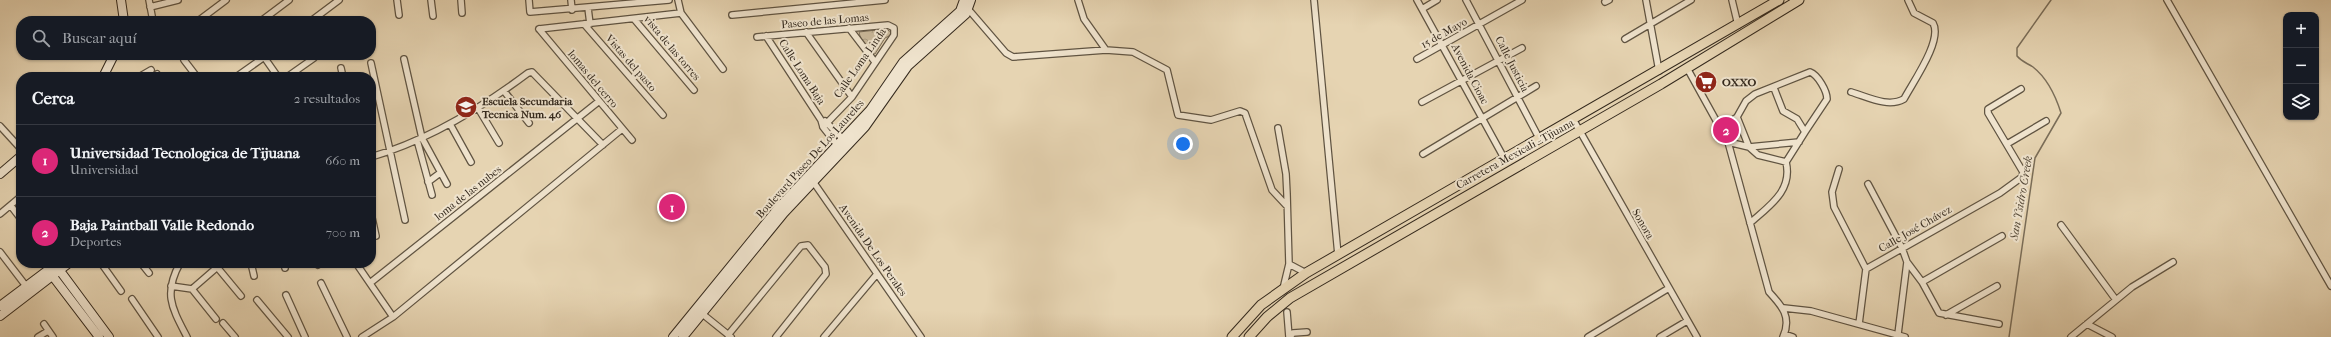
<!DOCTYPE html>
<html lang="es">
<meta charset="utf-8">
<style>
body{margin:0;font-family:"IM FELL French Canon",serif;background:#20242c;color:#f1f3f6}
.controls{position:absolute;right:12px;top:12px;display:grid;overflow:hidden;border-radius:8px;box-shadow:0 1px 3px #0004}
.controls button{width:36px;height:36px;display:grid;place-items:center;padding:0;border:0;border-bottom:1px solid #363941;background:#171b24;color:#f1f3f6;font:20px sans-serif}
.you{position:absolute;left:1183px;top:144px;width:14px;height:14px;margin:-10px;border:3px solid #fff;border-radius:50%;background:#1a73e8;box-shadow:0 0 0 6px #1a73e833}
.badge{display:grid;place-items:center;width:26px;height:26px;border-radius:50%;background:#db2777;color:#fff;font-size:13px;font-weight:700}
.pin{position:absolute;translate:-50% -50%;border:2px solid #fff;box-shadow:0 1px 4px #0006}
.list{margin:0;padding:0;list-style:none}
h2{display:flex;justify-content:space-between;align-items:center;height:52px;margin:0;padding:0 16px;font-size:17px}
h2 small{font-size:13px;font-weight:400;color:#9ea1a6}
.list li{display:grid;grid-template-columns:26px 1fr auto;gap:12px;align-items:center;box-sizing:border-box;height:72px;padding:0 16px;border-top:1px solid #363941}
.list b{display:block;font-size:15px;white-space:nowrap}
.list p{margin:0;font-size:13px;white-space:nowrap;color:#9ea1a6}
.list em{font-size:13px;font-style:normal;color:#9ea1a6}
.icon{flex:none;width:22px;height:22px;fill:none;stroke:currentColor;stroke-width:2;stroke-linecap:round;stroke-linejoin:round}
.map{position:relative;flex:none;width:2331px;height:337px;overflow:hidden}
.search{position:absolute;background:#171b24;box-shadow:0 1px 3px #0004;left:16px;top:16px;width:360px;height:44px;display:flex;align-items:center;gap:10px;box-sizing:border-box;padding:0 14px;border-radius:16px;color:#9ea1a6;font-size:15px}
.panel{position:absolute;background:#171b24;box-shadow:0 1px 3px #0004;left:16px;top:72px;width:360px;height:196px;border-radius:16px}
.map>svg:first-child{display:block}
.park{fill:url(#park-crowns);stroke:#7e705b}
.lines{fill:none;stroke-linecap:round;stroke-linejoin:round}
.stream{stroke:#7a6d58;stroke-width:1.5}
.street-casing{stroke:#605442;stroke-width:8}
.secondary-casing{stroke:#34291d;stroke-width:10}
.primary-casing{stroke:#34291d;stroke-width:11}
.street{stroke:#efe3cd;stroke-width:5.5}
.secondary{stroke:#efe3cd;stroke-width:8}
.primary{stroke:#e6d4b2;stroke-width:9}
.labels{text-anchor:middle;dominant-baseline:central;stroke-width:4;stroke-linejoin:round;paint-order:stroke}
.street-label{font-size:11px;fill:#34291d;stroke:#efe3cd}
.poi-label{font-size:11px;font-weight:bold;fill:#34291d;stroke:#efe3cd;text-anchor:start}
.water-label{font-size:12px;font-style:italic;fill:#574b3a;stroke:#efe3cd}
</style>
<div class="map">
<svg width="2331" height="337" viewBox="0 0 2331 337">
<defs>
<pattern id="park-crowns" width="20" height="18" patternUnits="userSpaceOnUse"><rect width="20" height="18" fill="#c8b799"/><path d="M2 6a3 3 0 1 1 6 0M12 15a3 3 0 1 1 6 0" fill="none" stroke="#ac9d83"/></pattern>
</defs>
<rect width="100%" height="100%" fill="#e6d4b2"/>
<filter id="stains"><feTurbulence type="fractalNoise" baseFrequency=".005" numOctaves="4"/><feColorMatrix values="0 0 0 0 .2 0 0 0 0 .09 0 0 0 0 .02 0 0 0 .5 -.17"/></filter>
<radialGradient id="worn" r=".72"><stop offset=".6" stop-color="#630" stop-opacity="0"/><stop offset="1" stop-color="#630" stop-opacity=".3"/></radialGradient>
<!-- park -->
<path class="park" d="M886,29l5,3v3l-6,3 -10,16c-7,-2 -15,-15 -16,-22z"/>
<g class="lines">
<!-- stream -->
<path class="stream" d="M2009,337l26,-179 26,-45c-5,-16 -14,-35 -28,-46 -6,-4 -11,-5 -16,-11v-8l34,-48"/>
<!-- street casing -->
<g class="street-casing">
<path id="street" d="M149,0l4,21
M397,0l2,15
M431,0l2,16
M461,0l1,13
M529,0l1,12 139,-12
M571,0l1,10
M678,0l3,13 42,56
M1078,0l6,19 22,31
M1314,0l24,255
M1417,0l87,158
M1466,0l73,138
M1646,0l13,71
M1732,0l6,25
M2167,0l164,286
M1605,2l4,-2
M150,7l28,-7
M588,8l2,16
M1422,9l15,-9
M969,10l37,43 7,4 93,-7 27,2 34,18 11,45 33,5 29,-9 5,2 27,77 14,15
M732,15l153,-15
M634,19l60,71
M198,21l28,-21
M261,21l28,-21
M311,21l28,-21
M584,24l79,91
M849,28l26,34
M539,29l93,111
M539,29l142,-16
M806,32l46,65
M766,36l55,84 2,7 15,19
M757,37l131,-12 6,3v7l-42,62 -29,30
M1625,39l66,-39
M204,56l10,-1
M264,57l14,20
M404,59l18,79 25,46
M1417,59l105,-59
M184,60l13,17
M371,63l34,157
M341,68l2,9
M1687,68l41,74 41,150c13,14 23,25 14,45
M157,74l2,3
M139,77l12,-7
M236,77l31,-22
M287,77l27,-19
M504,91l25,32
M1851,92c17,5 37,16 53,7 9,-17 39,-59 29,-76l-19,-10 -6,-13
M1422,102l100,-54
M478,108l21,35
M1737,117l12,30 50,-5
M1573,119l124,218
M825,121l20,20
M450,124l21,38
M0,126l21,23
M1278,128l8,46 1,20 2,70 -6,25
M1720,128l17,-11 9,-16 9,-7 55,-22c8,3 17,19 17,27l-22,33
M417,140l15,55
M1728,142l21,5 9,8 28,7
M2007,144l39,-23
M1423,154l113,-68
M371,157c58,-17 109,-48 157,-84l4,-1 71,73
M1839,169l-7,23 2,15 32,62
M812,180l109,157
M428,182l12,-9
M1868,184l34,64 5,14 15,20 17,31 60,11
M11,206l10,13
M371,213l5,23
M0,214l19,-16
M1750,223c19,-17 43,-32 36,-61l19,-30 -8,-13 -14,-8 -9,-23
M2061,225l55,75
M0,252l26,34
M101,263l20,28
M141,263l8,10
M180,263c-17,31 -8,45 7,74
M251,263l3,13
M284,263l1,5
M317,263l1,2
M356,263l37,54
M1289,264l17,9
M217,267l24,29
M1866,269l134,-76 22,-16 1,-5 -35,-59v-4l33,-20
M1922,282l80,-46
M321,283l26,54
M370,283l228,-181
M171,286l21,3 30,-26
M192,289l24,30
M286,295l19,42
M132,299l26,38
M257,300l31,37
M1784,308l27,3 94,26
M700,312l31,25
M1287,312l2,25
M1946,315l51,-29
M223,323l12,14
M44,324l9,13
M1859,324l7,-55
M2087,324l25,13
M1784,334l9,3
M1898,334l9,-72
M728,335l73,-89 7,-1 17,22 1,7 -50,63
M38,337l10,-6
M362,337l31,-20 229,-188
M824,337l53,-63
M1290,337l3,-4 14,-1
M1588,337l81,-49
M1660,337l27,-16
M2071,337l61,-50 41,-25"/>
</g>
<!-- secondary casing -->
<g class="secondary-casing">
<path id="secondary" d="M121,0l3,21
M103,77l11,-22
M0,174l21,-18
M55,264l54,73
M48,270l51,67
M0,306l52,-39
M0,316l69,-53
M673,337l106,-130 91,-97 33,-48 57,-51 4,-11
M683,337l101,-124 81,-86 43,-61 58,-52 5,-14"/>
</g>
<!-- primary casing -->
<g class="primary-casing">
<path id="primary" d="M1232,337l29,-32 45,-32 473,-273
M1249,337l18,-20 23,-19 371,-214 138,-84"/>
</g>
<!-- street -->
<use href="#street" class="street"/>
<!-- secondary -->
<use href="#secondary" class="secondary"/>
<!-- primary -->
<use href="#primary" class="primary"/>
</g>
<!-- icons -->
<defs>
<g id="supermarket-disc" transform="scale(1.15)"><circle r="9.5" fill="#8f2418" stroke="#efe3cd"/><path d="M-6-5.5h2.5l.6 2H6L4.5 2H-2.5L-4.4-4H-6ZM-1.5 3.2a1.3 1.3 0 1 0 .1 0ZM3 3.2a1.3 1.3 0 1 0 .1 0Z" fill="#fff"/></g>
<g id="school-disc" transform="scale(1.15)"><circle r="9.5" fill="#8f2418" stroke="#efe3cd"/><path d="M0-5L7-2L0 1L-7-2ZM-4 1L0 2.5L4 1V4Q0 6-4 4Z" fill="#fff"/></g>
</defs>
<g fill-rule="evenodd">
<use href="#supermarket-disc" x="1706" y="82"/>
<use href="#school-disc" x="466" y="107"/>
</g>
<g class="labels">
<!-- street labels -->
<g class="street-label">
<text transform="translate(825 21) rotate(-5)">Paseo de las Lomas</text>
<text transform="translate(1444 33) rotate(-29)">15 de Mayo</text>
<text transform="translate(672 48) rotate(50)">vista de las torres</text>
<text transform="translate(631 63) rotate(49)">Vistas del pasto</text>
<text transform="translate(860 63) rotate(-55)">Calle Loma Linda</text>
<text transform="translate(1512 64) rotate(63)">Calle Justicia</text>
<text transform="translate(802 72) rotate(57)">Calle Loma Baja</text>
<text transform="translate(1470 74) rotate(62)">Avenida Cioac</text>
<text transform="translate(593 79) rotate(50)">lomas del cerro</text>
<text transform="translate(1515 154) rotate(-29)">Carretera Mexicali - Tijuana</text>
<text transform="translate(810 159) rotate(-48)">Boulevard Paseo De Los Laureles</text>
<text transform="translate(468 193) rotate(-38)">loma de las nubes</text>
<text transform="translate(1643 224) rotate(60)">Sonora</text>
<text transform="translate(1915 229) rotate(-30)">Calle José Chávez</text>
<text transform="translate(873 250) rotate(55)">Avenida De Los Perales</text>
</g>
<!-- poi labels -->
<g class="poi-label">
<text x="1722" y="82">OXXO</text>
<text x="482" y="101">Escuela Secundaria<tspan x="482" dy="13">Tecnica Num. 46</tspan></text>
</g>
<!-- water labels -->
<g class="water-label">
<text transform="translate(2021 198) rotate(-80)">San Ysidro Creek</text>
</g>
</g>
<rect width="100%" height="100%" filter="url(#stains)"/>
<rect width="100%" height="100%" fill="url(#worn)"/>
</svg>
<div class="controls">
<button>+</button>
<button>−</button>
<button><svg class="icon" aria-label="layers" viewBox="0 0 24 24"><path d="M12 4l9 5-9 5-9-5zM3 14l9 5 9-5"/></svg></button>
</div>
<div class="you"></div>
<div class="pin badge" style="left:672px;top:207px">1</div>
<div class="pin badge" style="left:1726px;top:130px">2</div>
<div class="search"><svg class="icon" aria-label="search" viewBox="0 0 24 24"><circle cx="10" cy="10" r="6"/><path d="M15 15l6 6"/></svg>Buscar aquí</div>
<section class="panel">
<h2>Cerca<small>2 resultados</small></h2>
<ul class="list">
<li><span class="badge">1</span><div><b>Universidad Tecnologica de Tijuana</b><p>Universidad</p></div><em>660 m</em></li>
<li><span class="badge">2</span><div><b>Baja Paintball Valle Redondo</b><p>Deportes</p></div><em>700 m</em></li>
</ul>
</section>
</div>
